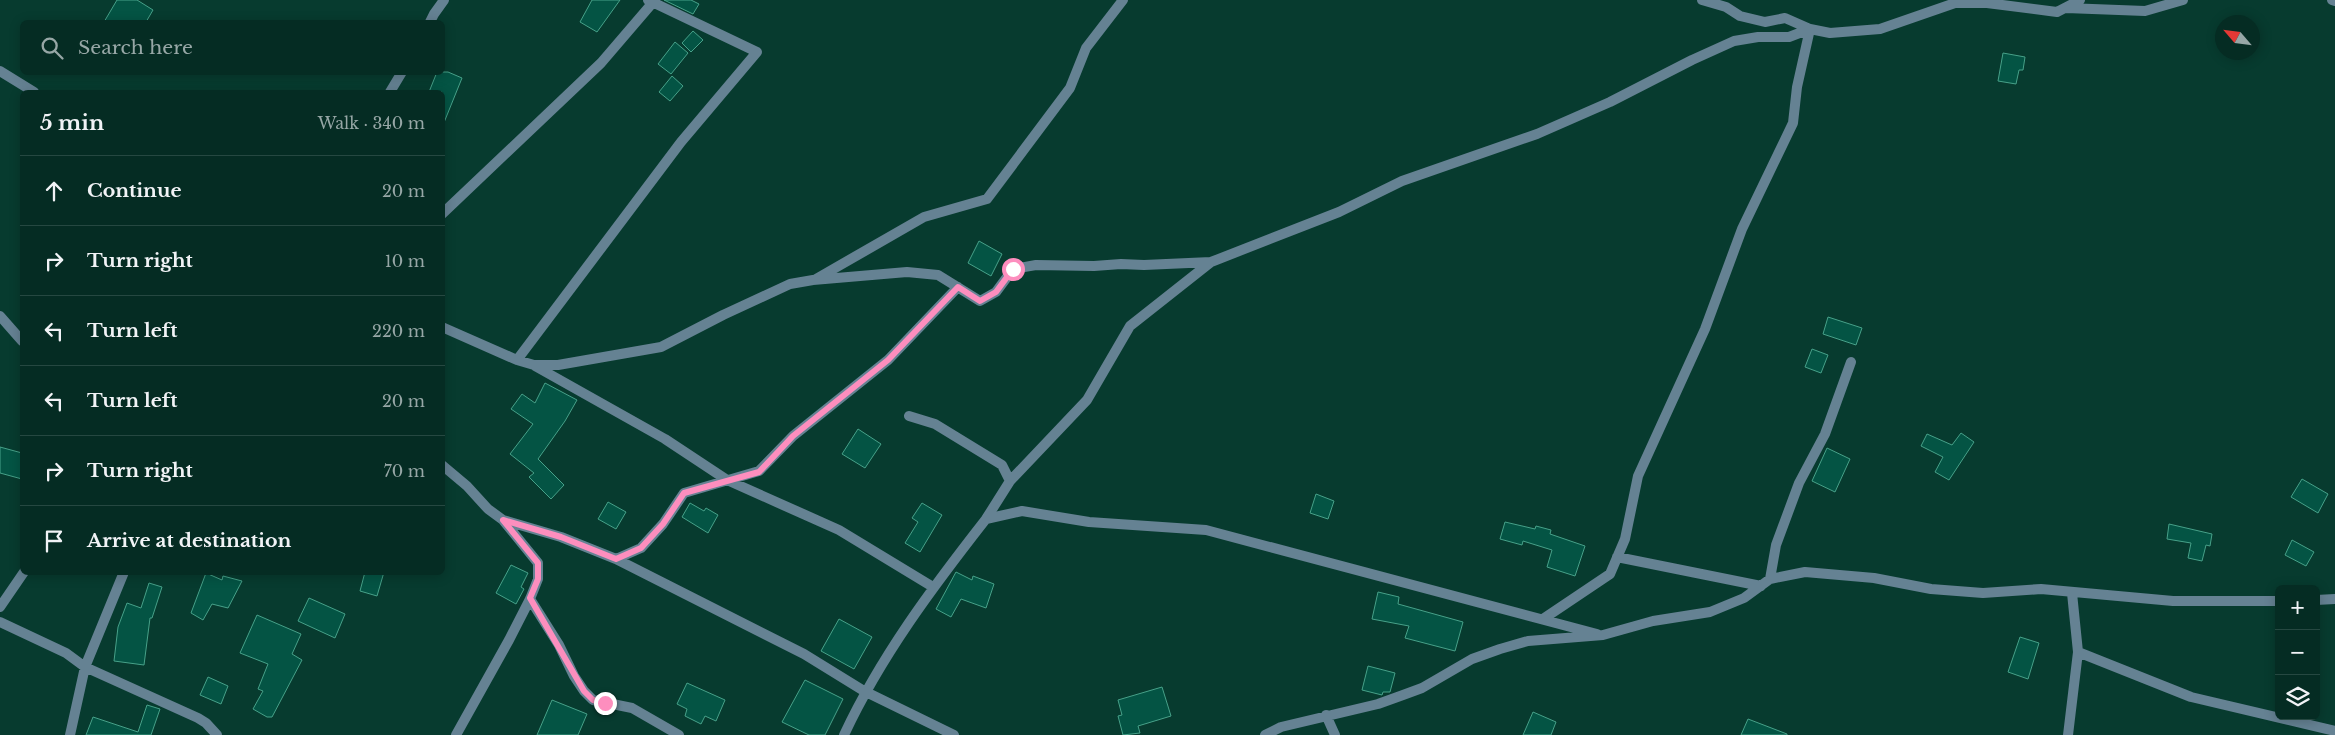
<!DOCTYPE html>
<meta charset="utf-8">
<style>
body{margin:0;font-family:"Libre Baskerville",serif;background:#133830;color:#f1f3f6}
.controls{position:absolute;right:15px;bottom:15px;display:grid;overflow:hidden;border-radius:8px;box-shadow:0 2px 12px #0003}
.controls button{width:45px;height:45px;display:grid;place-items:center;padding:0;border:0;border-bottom:1px solid #264841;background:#052c23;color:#f1f3f6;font:25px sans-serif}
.compass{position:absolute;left:2215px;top:15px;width:45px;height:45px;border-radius:50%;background:#052c23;box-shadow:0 2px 12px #0003;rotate:298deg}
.stop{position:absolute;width:15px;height:15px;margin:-11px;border:4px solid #fd8ebe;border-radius:50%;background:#fff}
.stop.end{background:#fd8ebe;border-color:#fff;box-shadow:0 1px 5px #0008}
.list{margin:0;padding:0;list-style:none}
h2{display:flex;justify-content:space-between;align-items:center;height:65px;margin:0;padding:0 20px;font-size:21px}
h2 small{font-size:16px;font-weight:400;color:#97a7a6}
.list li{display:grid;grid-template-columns:32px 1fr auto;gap:15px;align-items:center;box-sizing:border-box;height:70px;padding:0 20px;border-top:1px solid #264841}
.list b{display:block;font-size:19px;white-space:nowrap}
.list em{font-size:16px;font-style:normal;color:#97a7a6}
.icon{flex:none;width:28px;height:28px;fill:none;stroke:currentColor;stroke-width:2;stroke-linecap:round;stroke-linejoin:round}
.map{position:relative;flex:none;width:2335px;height:735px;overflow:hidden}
.search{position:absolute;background:#052c23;box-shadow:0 2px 12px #0003;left:20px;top:20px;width:425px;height:55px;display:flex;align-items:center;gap:12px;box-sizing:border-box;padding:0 18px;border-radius:8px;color:#97a7a6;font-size:19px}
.panel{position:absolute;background:#052c23;box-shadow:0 2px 12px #0003;left:20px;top:90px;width:425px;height:485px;border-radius:8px}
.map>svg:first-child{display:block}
.building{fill:#045444;stroke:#47a189}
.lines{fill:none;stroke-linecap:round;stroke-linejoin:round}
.street{stroke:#658293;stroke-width:10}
.route{stroke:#fd8ebe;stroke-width:6}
</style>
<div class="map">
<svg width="2335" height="735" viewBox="0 0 2335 735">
<rect width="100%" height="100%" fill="#073b2f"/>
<!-- building -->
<path class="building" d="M117,0h20l16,10 -7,12h-42z
M592,0h28l-23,32 -17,-10z
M664,0h27l8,4 -6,10z
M693,31l10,9 -12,12 -9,-9z
M675,42l13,11 -17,21 -13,-10z
M2003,53l22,4 -2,13h-4l-3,14 -18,-3z
M437,72h11l14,6 -19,47 -1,-33h-13z
M672,76l11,10 -13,15 -11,-9z
M979,241l23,13 -11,22 -23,-13z
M1828,317l34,11 -6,17 -33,-11z
M1812,349l16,6 -7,18 -16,-6z
M545,383l32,17 -12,21 -27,38 26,26 -13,14 -22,-22 5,-4 -24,-19 23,-30 -22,-15 11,-15 13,9z
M858,429l23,15 -16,24 -23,-14z
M1961,433l13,9 -25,38 -14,-8 8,-15 -22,-11 6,-12 25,11z
M0,447l22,6v26l-22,-6z
M1827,448l23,11 -15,33 -23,-11z
M2302,479l26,15 -10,19 -27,-16z
M1316,494l18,7 -6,18 -18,-6z
M608,502l18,10 -10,17 -18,-10z
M690,503l14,8 2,-3 12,7 -10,18 -26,-16z
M922,503l20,12 -22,37 -15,-9 13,-21 -6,-4z
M1505,522l30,7 1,-3 15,4 -1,4 35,12 -10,30 -28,-9 5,-17 -29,-9 -1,4 -22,-6z
M2169,524l43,10 -2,12 -4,-1 -4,16 -14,-3 3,-15 -24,-4z
M2292,540l22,12 -8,14 -21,-11z
M511,565l17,8 -7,14 3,2 -8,15 -20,-11z
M365,572h19l-7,24 -17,-5z
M956,572l16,8 1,-4 21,8 -8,24 -25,-9 -10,18 -15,-8z
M206,573l16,7 1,-4 19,5 -14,27 -16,-4 -9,16 -12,-7z
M149,583l13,4 -10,31h-2l-6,47 -30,-4 4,-34 9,-24 14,5z
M1378,592l21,5 -1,7 65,18 -8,29 -50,-13 4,-12 -37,-7z
M309,598l36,16 -10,24 -37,-17z
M257,615l44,19 -9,20 10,6 -30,57h-5l-14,-8 10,-18 -5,-2 10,-25 -28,-11z
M839,619l33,18 -18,32 -33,-18z
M2020,637l19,6 -11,36 -20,-7z
M1368,666l27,7 -5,19h-7l-1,3 -20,-5z
M208,677l20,9 -7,18 -21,-9z
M805,680l38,19 -18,36h-16l-27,-13z
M687,683l38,17 -9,21 -11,-5 -4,8 -16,-8 2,-7 -10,-5z
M1162,687l9,29 -33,10 2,7 -17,2 -5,-19 4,-1 -4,-15z
M552,700l35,14 -9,21h-41z
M147,705l13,4 -9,26h-65l7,-18 45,15z
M1533,712l23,10 -5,13h-28z
M1748,719l39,15v1h-46z"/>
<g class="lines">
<!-- street -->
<path class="street" d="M2332,0l3,1
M2066,8l79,3 38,-11
M430,22l4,-8 10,-14
M0,71l34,21
M390,92l12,-20
M442,214l159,-151 54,-63
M816,279l108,-62 63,-18 83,-111 16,-40 37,-48
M0,316l22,25
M442,327l75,33 17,5h24l103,-18 62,-32 67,-31 23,-4 94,-8 31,3 42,26 16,-9 17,-23 23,-4 58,1 27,-2 23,1 67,-3 128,-50 63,-31 135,-47 73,-32 82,-42 42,-19 24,-4h31l21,-8 20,4 50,-4 75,-26h32l70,9 23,-12
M517,360l164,-218 76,-90 -109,-52
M535,366l130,73 62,41 112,50 94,57
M909,416l26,8 67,41 8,16
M442,465l25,21 21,23 15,11 35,43v16l-8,20 -21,41 -53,95
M986,519l24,-38 77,-81 43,-74 81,-64
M503,520l58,17 55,22 188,95 60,37 90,44
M1617,557l144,29
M616,559l25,-11 22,-24 21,-31 75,-22 34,-35 95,-76 70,-73
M1770,579l6,-34 23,-62 26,-49 26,-72
M530,599l29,46 15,31 10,15 9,9 39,8 47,27
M2316,600l19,-1
M0,607l24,-35
M1543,619l67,-45 15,-35 13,-63 67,-147 37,-100 51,-106 4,-36 13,-58 -25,-11 -20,4 -25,-6 -14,-9 -24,-7
M0,622l66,31 19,14 113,51 8,5 11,12
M2078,652l113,45 144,34
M1326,715l9,20
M70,735l15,-68 39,-95
M844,735c37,-79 88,-147 142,-216l36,-8 67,11 117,8 391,104
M1265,735l16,-8 97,-23 25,-9 19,-7 50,-29 28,-10 28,-8 75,-6 50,-14 57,-9 34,-14 26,-19 35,-7 69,6 57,11 52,4 58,-4 132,12h106
M2068,735l10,-83 -6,-59"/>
</g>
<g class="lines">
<!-- route -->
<path class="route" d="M605,703l-12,-3 -9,-9 -54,-93 8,-19v-16l-35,-43 58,17 55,22 25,-11 22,-24 21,-31 75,-21 34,-36 95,-76 70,-73 22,14 16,-9 17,-23"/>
</g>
</svg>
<div class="controls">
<button>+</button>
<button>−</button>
<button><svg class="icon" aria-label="layers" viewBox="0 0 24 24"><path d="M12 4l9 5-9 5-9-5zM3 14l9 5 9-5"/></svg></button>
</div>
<svg class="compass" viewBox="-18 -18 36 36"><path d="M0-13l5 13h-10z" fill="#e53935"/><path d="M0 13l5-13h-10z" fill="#97a7a6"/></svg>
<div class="stop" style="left:1013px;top:269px"></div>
<div class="stop end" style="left:605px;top:703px"></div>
<div class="search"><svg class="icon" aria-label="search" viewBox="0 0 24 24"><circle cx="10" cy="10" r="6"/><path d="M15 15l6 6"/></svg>Search here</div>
<section class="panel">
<h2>5 min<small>Walk · 340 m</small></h2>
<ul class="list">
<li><svg class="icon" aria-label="ahead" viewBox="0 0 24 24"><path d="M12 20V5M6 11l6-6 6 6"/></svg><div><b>Continue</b></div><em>20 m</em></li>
<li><svg class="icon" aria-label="right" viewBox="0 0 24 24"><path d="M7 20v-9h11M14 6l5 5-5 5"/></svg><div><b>Turn right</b></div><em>10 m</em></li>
<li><svg class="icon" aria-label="left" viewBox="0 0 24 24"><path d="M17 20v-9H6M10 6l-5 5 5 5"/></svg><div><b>Turn left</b></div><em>220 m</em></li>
<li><svg class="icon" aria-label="left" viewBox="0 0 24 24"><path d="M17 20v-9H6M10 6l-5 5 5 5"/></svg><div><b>Turn left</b></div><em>20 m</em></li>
<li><svg class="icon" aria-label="right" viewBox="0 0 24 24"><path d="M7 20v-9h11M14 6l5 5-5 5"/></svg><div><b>Turn right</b></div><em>70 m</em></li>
<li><svg class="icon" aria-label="arrive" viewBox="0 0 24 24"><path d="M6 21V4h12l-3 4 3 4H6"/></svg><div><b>Arrive at destination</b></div></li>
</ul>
</section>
</div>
